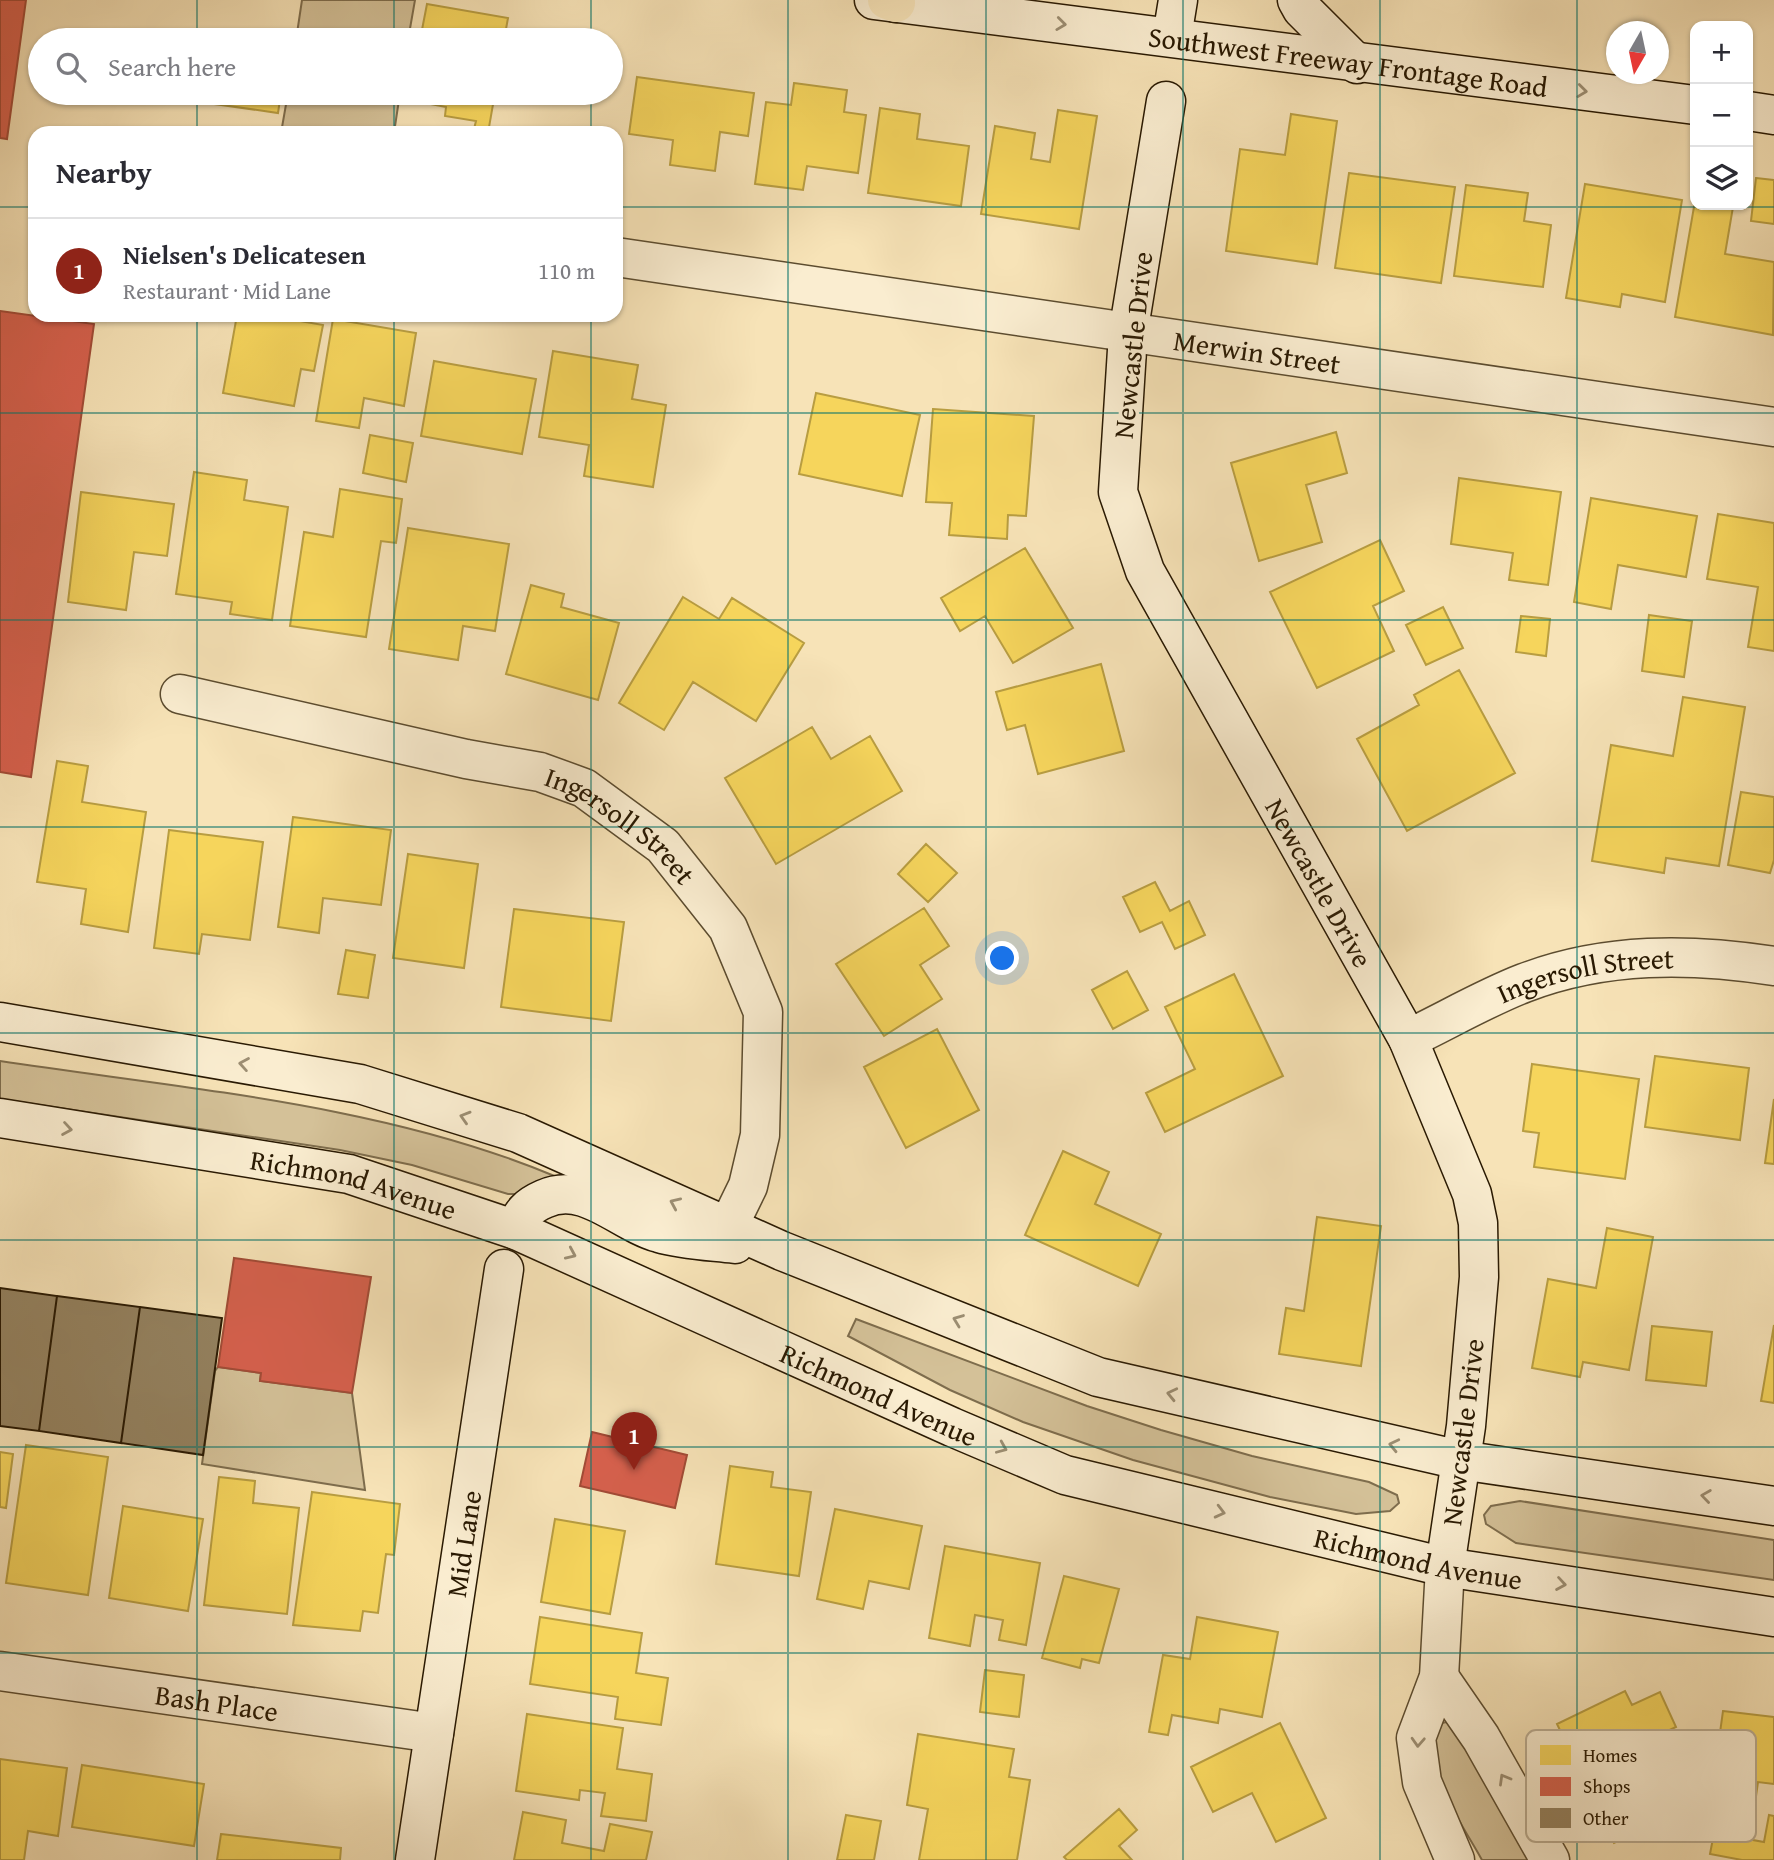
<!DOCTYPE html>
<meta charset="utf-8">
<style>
body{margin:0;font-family:"Gentium Book Plus",serif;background:#f7f7f7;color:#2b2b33}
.controls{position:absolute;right:21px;top:21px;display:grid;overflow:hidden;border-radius:14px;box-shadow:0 2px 5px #0004}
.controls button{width:63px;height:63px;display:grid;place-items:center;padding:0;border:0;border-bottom:2px solid #e1e1e2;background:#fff;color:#2b2b33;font:35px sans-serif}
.compass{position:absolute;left:1606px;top:21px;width:63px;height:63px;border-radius:50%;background:#fff;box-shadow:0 2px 5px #0004;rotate:189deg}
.you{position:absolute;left:1003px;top:959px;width:24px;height:24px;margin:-18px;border:5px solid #fff;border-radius:50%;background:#1a73e8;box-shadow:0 0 0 10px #1a73e833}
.badge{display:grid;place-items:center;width:46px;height:46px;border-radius:50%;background:#8f2418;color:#fff;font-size:23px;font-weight:700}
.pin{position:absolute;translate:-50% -58px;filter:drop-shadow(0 2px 4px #0008)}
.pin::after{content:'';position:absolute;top:37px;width:24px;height:21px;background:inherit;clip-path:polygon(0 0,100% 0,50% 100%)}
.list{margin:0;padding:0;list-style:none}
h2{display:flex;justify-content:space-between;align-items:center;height:91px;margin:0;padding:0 28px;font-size:30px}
h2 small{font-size:23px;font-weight:400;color:#7c7c81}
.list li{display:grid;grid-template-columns:46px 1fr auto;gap:21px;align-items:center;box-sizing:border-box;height:105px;padding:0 28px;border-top:2px solid #e1e1e2}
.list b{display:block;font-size:26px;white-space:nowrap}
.list p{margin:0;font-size:23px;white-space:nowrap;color:#7c7c81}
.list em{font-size:23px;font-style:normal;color:#7c7c81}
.icon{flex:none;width:38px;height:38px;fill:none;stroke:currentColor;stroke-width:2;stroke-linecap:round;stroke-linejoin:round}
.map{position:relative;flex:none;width:1774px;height:1860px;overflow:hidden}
.search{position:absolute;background:#fff;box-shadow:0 2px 5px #0004;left:28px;top:28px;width:595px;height:77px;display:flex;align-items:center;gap:18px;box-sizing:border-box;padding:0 24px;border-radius:38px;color:#7c7c81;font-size:26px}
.panel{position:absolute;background:#fff;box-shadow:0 2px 5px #0004;left:28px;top:126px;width:595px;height:196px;border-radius:21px}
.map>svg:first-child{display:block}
.green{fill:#d4c198;stroke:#7e6d4d;stroke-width:2}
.homes{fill:#f6d55c;stroke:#b89d41;stroke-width:2}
.shops{fill:#d6604d;stroke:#a24b36;stroke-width:2}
.building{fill:#948260;stroke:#291902;stroke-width:2}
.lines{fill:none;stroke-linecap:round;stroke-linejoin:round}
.street-casing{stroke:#5c4c2f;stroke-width:41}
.secondary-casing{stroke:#291902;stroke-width:41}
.highway-casing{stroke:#291902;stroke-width:41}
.street{stroke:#faedd0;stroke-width:38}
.secondary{stroke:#faedd0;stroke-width:38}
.highway{stroke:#f7e3b7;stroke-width:38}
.oneway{stroke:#9c8e73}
.grid{fill:none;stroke:#0f766e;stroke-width:2;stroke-opacity:0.55}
.labels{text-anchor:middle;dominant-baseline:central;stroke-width:7;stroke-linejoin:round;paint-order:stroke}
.street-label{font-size:28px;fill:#291902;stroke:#faedd0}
.key{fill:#faedd0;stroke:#bbad92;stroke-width:2}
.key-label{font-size:19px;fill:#291902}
</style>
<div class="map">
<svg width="1774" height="1860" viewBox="0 0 1774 1860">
<rect width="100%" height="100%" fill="#f7e3b7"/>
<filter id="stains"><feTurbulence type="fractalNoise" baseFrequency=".00286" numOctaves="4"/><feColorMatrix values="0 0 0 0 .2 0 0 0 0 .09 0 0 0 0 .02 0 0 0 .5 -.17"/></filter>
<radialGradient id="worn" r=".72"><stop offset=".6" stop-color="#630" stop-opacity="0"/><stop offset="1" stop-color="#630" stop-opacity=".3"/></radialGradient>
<!-- green -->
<path class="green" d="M302,0h113l-7,40h-112z
M288,93h112l-6,40h-113z
M0,1061c185,28 384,43 557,116l-39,17h-10l-96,-29 -72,-15 -340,-51z
M856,1319l231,87 74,24 91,26 117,26 28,13 2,8 -9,8 -34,3 -86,-17 -137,-37 -110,-38 -73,-32 -102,-54z
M218,1367l43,6 -1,8 92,12 13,97 -163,-26 13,-93z
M1520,1501l254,39v40l-258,-37 -30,-19 -2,-9 7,-9z
M1447,1722l30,34 55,104h-50c-26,-47 -56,-81 -46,-136z"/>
<!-- homes -->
<path class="homes" d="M427,4l81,14 -4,22h-84z
M146,30l69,10h-70z
M637,77l117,16 -6,43 -28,-4 -5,39 -45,-6 3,-25 -44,-6z
M794,83l53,7 -3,22 22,3 -8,58 -51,-7 -4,24 -48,-6 11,-82 25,3z
M137,93h144l-3,20z
M411,93h84l-7,40h-15l3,-12 -31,-5 1,-9 -36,-7z
M880,108l40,6 -3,25 52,7 -8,60 -93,-13z
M1058,110l39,6 -18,113 -98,-15 14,-88 40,7 -4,26 19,3z
M1291,114l46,7 -20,143 -91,-13 14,-102 45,6z
M1349,173l106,14 -14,96 -106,-15z
M1756,178l18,2v44l-23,-3z
M1585,184l97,16 -17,102 -43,-8 -2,13 -54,-9z
M1466,185l62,8 -4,28 27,4 -8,62 -89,-11z
M1695,201v4l38,2 -8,47 49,8 -1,73 -98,-18z
M237,315h29l57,10 -9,46 -13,-2 -7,37 -71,-13z
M333,319l83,14 -12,73 -40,-8 -5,30 -43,-7z
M553,351l85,14 -6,34 34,6 -13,82 -69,-11 5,-31 -50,-8z
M434,361l102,18 -14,75 -101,-18z
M816,393l104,22 -18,81 -103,-22z
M933,409l101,7 -8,100 -18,-1 -1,24 -58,-4 3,-32 -26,-1z
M1336,432l11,41 -41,12 16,57 -63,19 -28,-98z
M370,435l43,8 -7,39 -43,-9z
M194,472l53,8 -3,20 44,7 -16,113 -42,-6 2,-12 -56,-8z
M1459,478l102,14 -13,93 -39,-5 4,-27 -62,-9z
M340,489l62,10 -6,44 -15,-2 -15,96 -76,-11 14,-94 29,5z
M81,492l93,12 -7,52 -33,-4 -8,58 -58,-8z
M1591,498l106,18 -11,61 -68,-12 -7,44 -37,-7z
M1718,514l56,9v128l-26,-4 10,-60 -51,-8z
M408,528l101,16 -14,87 -32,-5 -5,34 -69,-11z
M1380,540l24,51 -31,15 21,45 -77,37 -47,-96z
M1025,548l48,80 -60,35 -28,-47 -25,15 -19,-33z
M531,585l33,9 -3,13 58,16 -21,77 -92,-26z
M683,597l36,22 13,-21 72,45 -48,78 -63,-39 -29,48 -45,-27z
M1443,607l20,41 -37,17 -20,-40z
M1649,615l43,6 -8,56 -42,-6z
M1521,616l29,3 -4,37 -30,-4z
M1101,664l23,87 -86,23 -13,-49 -18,5 -11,-38z
M1459,670l56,103 -108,58 -50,-92 62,-34 -5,-10z
M1683,697l62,10 -26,159 -53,-8 -2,15 -72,-12 19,-116 62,11z
M812,727l19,32 39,-23 32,55 -126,73 -51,-86z
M57,761l31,5 -6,36 64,10 -18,120 -47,-8 5,-35 -49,-7z
M1741,792l33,5v63l-4,13 -42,-8z
M293,817l98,13 -10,75 -58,-7 -4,35 -41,-6z
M169,830l94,12 -13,98 -48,-6 -3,20 -45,-6z
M926,844l31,29 -29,29 -30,-28z
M408,854l70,10 -14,104 -71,-10z
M1155,882l15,29 19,-10 16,34 -30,14 -13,-27 -22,10 -17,-35z
M924,908l25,38 -29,19 22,34 -58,37 -48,-72z
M514,909l110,13 -13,99 -110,-14z
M346,950l29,5 -7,43 -30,-4z
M1127,971l21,39 -35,19 -21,-39z
M1234,974l49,102 -118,56 -19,-39 49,-24 -30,-62z
M937,1029l42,81 -73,38 -42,-81z
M1655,1056l94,12 -9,72 -95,-13z
M1532,1064l107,15 -14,100 -91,-12 5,-34 -16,-2z
M1774,1099v65l-9,-1z
M1063,1151l46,21 -14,32 66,30 -23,52 -113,-51z
M1317,1217l64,9 -20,140 -82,-12 7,-46 18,3z
M1607,1228l46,9 -24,133 -46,-8 -3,15 -48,-9 16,-89 48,9z
M1774,1325v78l-13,-2z
M1652,1326l60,6 -6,54 -60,-6z
M26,1445l82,12 -20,138 -82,-12z
M0,1452l13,2 -7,54 -6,-1z
M730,1466l43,6 -2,15 40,5 -12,84 -83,-12z
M219,1477l36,4 -2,22 46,5 -12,106 -83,-9z
M312,1492l88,12 -6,51 -8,-1 -8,59 -15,-2 -3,20 -67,-6z
M123,1506l80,13 -15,92 -79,-13z
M835,1509l87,17 -13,63 -40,-8 -6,28 -46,-10z
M555,1519l70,12 -15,83 -69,-12z
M945,1546l95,17 -14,82 -27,-5 4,-20 -28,-5 -5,31 -41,-8z
M1064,1576l55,13 -20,74 -17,-4 -2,9 -38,-10z
M540,1617l102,16 -6,40 32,5 -7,47 -46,-6 3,-22 -88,-13z
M1197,1617l81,15 -16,85 -42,-8 -2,14 -46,-8 -4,20 -19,-3 14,-77 27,4z
M985,1670l39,5 -5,42 -39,-5z
M1625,1691l7,14 28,-13 16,35 -51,24 33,71 -44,21 -57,-119z
M1723,1711l51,6v67l-16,-2 -3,21 -44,-6z
M527,1714l96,14 -6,41 35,5 -6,47 -45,-5 4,-23 -25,-3 -1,10 -63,-9z
M1280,1723l46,95 -50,24 -24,-49 -39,19 -22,-45z
M918,1734l96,15 -5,28 21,3 -13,80h-98l9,-51 -21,-4z
M0,1759l67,9 -9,68 -30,-5 -4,29h-24z
M82,1765l122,19 -10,62 -122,-19z
M1119,1809l18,21 -18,16 13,14h-65l-3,-3z
M523,1812l43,8 -4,23 42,8 6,-27 42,8 -6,28h-132z
M846,1815l35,6 -7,39h-37z
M1769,1815l5,1v44h-32l-32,-6 4,-21 50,9z
M221,1834l120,14 -1,12h-123z"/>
<!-- shops -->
<path class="shops" d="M0,0h26l-19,139 -7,-1z
M0,311l94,13 -63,453 -31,-5z
M234,1258l137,19 -19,116 -92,-12 1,-8 -43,-6z
M592,1432l95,23 -12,53 -95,-22z"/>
<!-- building -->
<path class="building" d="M0,1288l57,8 -18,135 -39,-5z
M57,1296l83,11 -19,136 -82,-12z
M140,1307l82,11 -19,137 -82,-12z"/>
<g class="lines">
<!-- street casing -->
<g class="street-casing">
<g id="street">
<path id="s1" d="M616,257l1158,170"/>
<path id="s2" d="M180,694l286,65 74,13 44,16 79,58 65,82 35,84 -3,123 -12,51 -20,41"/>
<path id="s3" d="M1408,1039c38,-18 77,-41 116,-56 81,-31 166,-30 250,-17"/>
<path d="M1445,1567l-6,110 -23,61 6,44 33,78"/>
<path id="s4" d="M0,1671l434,62"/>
<path d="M1439,1677l42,61 69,122"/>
</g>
</g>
<!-- secondary casing -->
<g class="secondary-casing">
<g id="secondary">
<path id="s5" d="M874,0l821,105"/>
<path d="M1297,0l5,9 55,55"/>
<path d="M1172,37l6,-37"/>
<path id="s6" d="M1166,101l-38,233 -10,158 27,79 263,468 64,155 6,29 1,54 -13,149 -21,141"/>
<path d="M1748,111l26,4"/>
<path d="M0,1022l360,62 158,49 264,118 316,126 362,83 314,46"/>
<path id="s7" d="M0,1118l349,56 167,56 436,197 113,48 380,92 329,50"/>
<path d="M516,1230c5,-17 12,-24 28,-31 41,-19 77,24 115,34 24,7 51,8 76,11"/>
<path id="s8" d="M415,1860l89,-591"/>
</g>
</g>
<!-- highway casing -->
<g class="highway-casing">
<path id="highway" d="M887,0l9,3"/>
</g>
<!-- street -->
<use href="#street" class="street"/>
<!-- secondary -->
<use href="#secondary" class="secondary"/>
<!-- highway -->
<use href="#highway" class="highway"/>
</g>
<!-- one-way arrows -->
<defs><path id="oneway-chevron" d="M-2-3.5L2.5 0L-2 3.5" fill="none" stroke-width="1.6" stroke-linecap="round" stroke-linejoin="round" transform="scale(1.75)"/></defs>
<g class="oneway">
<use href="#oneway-chevron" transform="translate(1061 24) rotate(7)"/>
<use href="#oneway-chevron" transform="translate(1582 91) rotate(7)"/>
<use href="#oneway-chevron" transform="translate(244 1064) rotate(-170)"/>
<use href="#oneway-chevron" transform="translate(465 1117) rotate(-163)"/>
<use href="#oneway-chevron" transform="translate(67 1129) rotate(9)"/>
<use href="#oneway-chevron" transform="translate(675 1203) rotate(-156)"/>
<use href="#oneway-chevron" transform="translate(571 1254) rotate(24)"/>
<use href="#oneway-chevron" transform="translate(958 1320) rotate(-159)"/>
<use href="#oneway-chevron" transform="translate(1172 1394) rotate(-167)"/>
<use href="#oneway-chevron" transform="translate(1394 1445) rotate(-167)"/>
<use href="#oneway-chevron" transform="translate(1002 1448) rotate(23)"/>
<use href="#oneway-chevron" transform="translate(1706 1496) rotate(-172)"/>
<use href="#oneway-chevron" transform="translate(1220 1512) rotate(14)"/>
<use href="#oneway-chevron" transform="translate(1561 1584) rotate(9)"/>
<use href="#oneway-chevron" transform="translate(1418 1742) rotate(93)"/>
<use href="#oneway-chevron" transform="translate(1504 1779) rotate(-120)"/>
</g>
<!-- grid -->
<path class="grid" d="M197,0v40M394,0v40M591,0v40M788,0v1860M986,0v1860M1183,0v1860M1380,0v1860M1577,0v1860M197,93v40M394,93v40M591,93v40M0,207h35M616,207h1158M197,315v1545M394,315v1545M591,315v1545M0,413h1774M0,620h1774M0,827h1774M0,1033h1774M0,1240h1774M0,1447h1774M0,1653h1774"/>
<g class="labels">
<!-- street labels -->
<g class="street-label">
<text stroke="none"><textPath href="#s5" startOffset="478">Southwest Freeway Frontage Road</textPath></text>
<text transform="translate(1132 345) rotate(-84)">Newcastle Drive</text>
<text stroke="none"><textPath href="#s1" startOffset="648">Merwin Street</textPath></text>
<text stroke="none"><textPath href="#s2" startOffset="466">Ingersoll Street</textPath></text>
<text stroke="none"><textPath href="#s6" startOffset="835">Newcastle Drive</textPath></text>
<text stroke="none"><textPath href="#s3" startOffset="191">Ingersoll Street</textPath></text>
<text stroke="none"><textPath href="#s7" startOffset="360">Richmond Avenue</textPath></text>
<text stroke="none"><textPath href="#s7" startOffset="928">Richmond Avenue</textPath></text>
<text transform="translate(1462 1432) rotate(-83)">Newcastle Drive</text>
<text stroke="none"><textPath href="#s8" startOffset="320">Mid Lane</textPath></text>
<text stroke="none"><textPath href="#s7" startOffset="1494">Richmond Avenue</textPath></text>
<text stroke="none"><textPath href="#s4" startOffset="219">Bash Place</textPath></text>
</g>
</g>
<!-- legend -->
<rect x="1526" y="1730" width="230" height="112" rx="10" class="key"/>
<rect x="1540" y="1745" width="31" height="20" fill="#f6d55c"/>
<rect x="1540" y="1777" width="31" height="19" fill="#d6604d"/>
<rect x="1540" y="1808" width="31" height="20" fill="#948260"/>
<g class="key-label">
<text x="1583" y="1762">Homes</text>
<text x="1583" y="1793">Shops</text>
<text x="1583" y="1825">Other</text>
</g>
<rect width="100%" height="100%" filter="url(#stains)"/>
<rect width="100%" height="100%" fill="url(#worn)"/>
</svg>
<div class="controls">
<button>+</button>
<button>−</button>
<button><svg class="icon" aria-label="layers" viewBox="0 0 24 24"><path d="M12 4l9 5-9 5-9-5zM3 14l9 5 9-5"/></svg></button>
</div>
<svg class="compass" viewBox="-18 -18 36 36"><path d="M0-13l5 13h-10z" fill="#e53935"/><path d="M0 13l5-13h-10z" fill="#7c7c81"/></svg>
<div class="you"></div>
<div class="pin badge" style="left:634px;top:1470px">1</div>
<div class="search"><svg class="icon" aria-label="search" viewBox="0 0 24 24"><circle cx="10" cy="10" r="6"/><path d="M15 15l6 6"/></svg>Search here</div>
<section class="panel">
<h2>Nearby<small></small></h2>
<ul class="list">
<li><span class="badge">1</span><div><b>Nielsen's Delicatesen</b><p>Restaurant · Mid Lane</p></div><em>110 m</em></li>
</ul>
</section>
</div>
